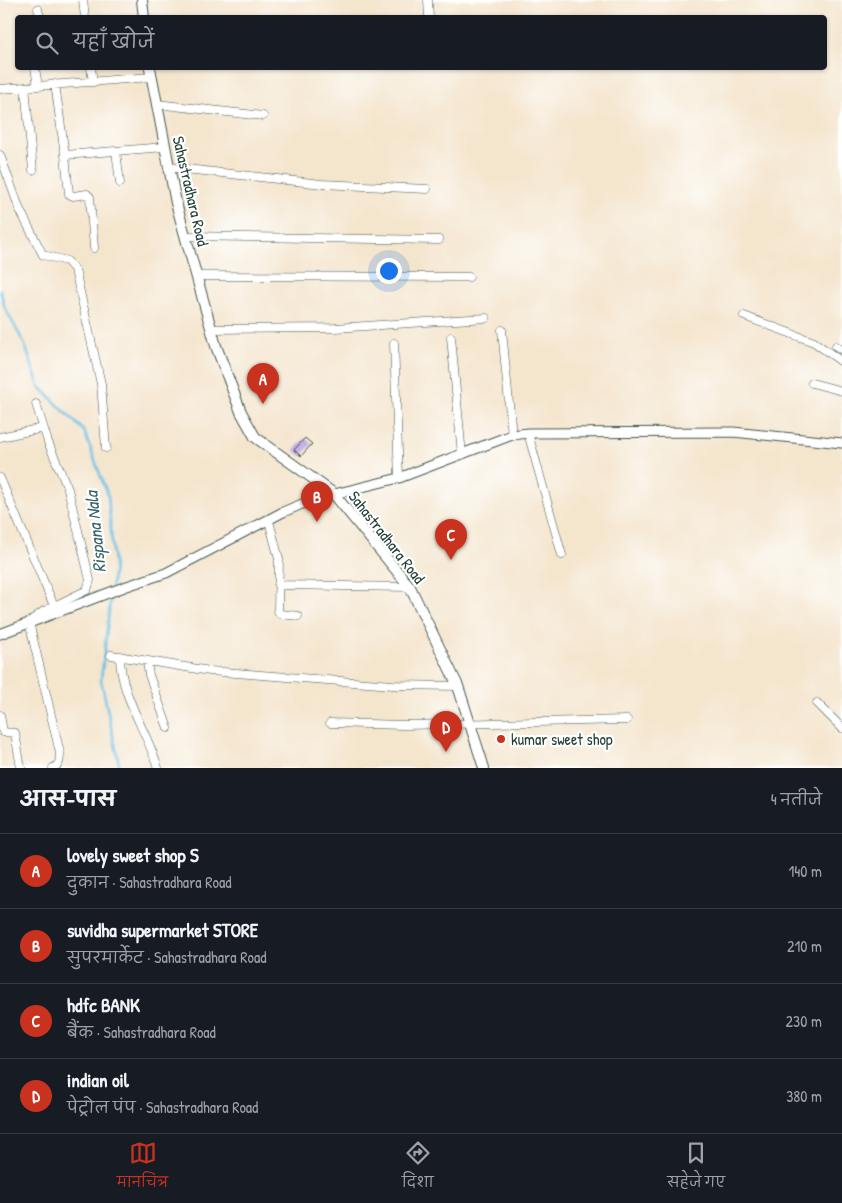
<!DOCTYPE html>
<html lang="hi">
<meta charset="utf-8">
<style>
body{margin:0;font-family:"Patrick Hand","Playpen Sans Deva",sans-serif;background:#20242c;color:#f1f3f6}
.you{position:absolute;left:388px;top:270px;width:18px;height:18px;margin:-12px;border:4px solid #fff;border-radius:50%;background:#1a73e8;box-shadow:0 0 0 8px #1a73e833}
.badge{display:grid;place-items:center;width:32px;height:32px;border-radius:50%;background:#c8321e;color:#fff;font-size:16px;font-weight:700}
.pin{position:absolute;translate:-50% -41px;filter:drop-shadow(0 1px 2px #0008)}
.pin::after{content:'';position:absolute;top:26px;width:18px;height:15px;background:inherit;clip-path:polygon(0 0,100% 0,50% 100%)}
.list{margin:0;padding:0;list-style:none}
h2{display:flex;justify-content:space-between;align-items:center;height:65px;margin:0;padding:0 20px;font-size:21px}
h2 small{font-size:16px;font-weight:400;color:#9ea1a6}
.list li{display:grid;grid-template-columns:32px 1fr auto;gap:15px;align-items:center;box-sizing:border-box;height:75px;padding:0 20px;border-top:1px solid #363941}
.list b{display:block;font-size:19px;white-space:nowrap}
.list p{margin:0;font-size:16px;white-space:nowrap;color:#9ea1a6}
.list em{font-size:16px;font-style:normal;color:#9ea1a6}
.icon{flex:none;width:28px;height:28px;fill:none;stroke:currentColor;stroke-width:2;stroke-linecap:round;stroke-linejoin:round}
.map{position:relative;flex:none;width:842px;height:768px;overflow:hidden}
.search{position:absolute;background:#171b24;box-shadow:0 1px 4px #0004;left:15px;right:15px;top:15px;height:55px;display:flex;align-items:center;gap:12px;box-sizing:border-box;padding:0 18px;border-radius:5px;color:#9ea1a6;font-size:19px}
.sheet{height:365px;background:#171b24}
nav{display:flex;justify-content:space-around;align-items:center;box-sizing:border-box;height:70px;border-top:1px solid #363941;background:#171b24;font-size:14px;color:#9ea1a6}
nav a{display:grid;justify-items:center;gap:2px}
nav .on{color:#c8321e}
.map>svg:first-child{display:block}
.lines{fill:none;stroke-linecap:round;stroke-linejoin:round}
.stream{stroke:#67bfe4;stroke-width:2.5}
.building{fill:#baa3e1}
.minor-casing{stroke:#3f564b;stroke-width:9}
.tertiary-casing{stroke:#3f564b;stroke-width:11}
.secondary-casing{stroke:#3f564b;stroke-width:12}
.minor{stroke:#fff;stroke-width:8}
.tertiary{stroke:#fff;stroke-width:9}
.secondary{stroke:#fff;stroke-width:10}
.poi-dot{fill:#c8321e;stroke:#fff;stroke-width:2}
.labels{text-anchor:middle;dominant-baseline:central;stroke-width:4.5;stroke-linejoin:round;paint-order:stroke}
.street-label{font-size:16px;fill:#1f3d34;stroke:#fff}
.poi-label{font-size:16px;fill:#1f3d34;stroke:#fff;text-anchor:start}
.water-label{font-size:18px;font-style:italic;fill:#356469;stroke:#fff}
</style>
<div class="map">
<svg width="842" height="768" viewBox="0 0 842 768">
<rect width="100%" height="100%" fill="#fff"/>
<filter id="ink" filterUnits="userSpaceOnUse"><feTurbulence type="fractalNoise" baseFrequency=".02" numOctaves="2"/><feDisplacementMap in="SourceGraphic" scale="10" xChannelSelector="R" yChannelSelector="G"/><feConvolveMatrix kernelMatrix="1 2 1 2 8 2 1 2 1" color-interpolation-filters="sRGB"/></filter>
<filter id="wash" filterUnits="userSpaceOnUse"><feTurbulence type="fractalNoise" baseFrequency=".0096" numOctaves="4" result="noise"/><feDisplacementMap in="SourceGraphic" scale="20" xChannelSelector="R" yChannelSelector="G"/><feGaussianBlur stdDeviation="1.12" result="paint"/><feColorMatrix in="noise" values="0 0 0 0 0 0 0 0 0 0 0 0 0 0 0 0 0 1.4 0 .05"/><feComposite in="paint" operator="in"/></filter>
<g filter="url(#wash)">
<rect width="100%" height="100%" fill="#f4e5cd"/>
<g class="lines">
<!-- stream -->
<path class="stream" d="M0,290l5,18 20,37 14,41 45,45 24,65 6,71 -3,23
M111,595l-10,85 19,88"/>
</g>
<g id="blocks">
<!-- building -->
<path class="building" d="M305,438l7,6 -11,12 -7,-6z"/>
</g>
</g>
<g filter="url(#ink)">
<use href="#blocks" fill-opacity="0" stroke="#3f564b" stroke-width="1"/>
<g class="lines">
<!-- minor casing -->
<g class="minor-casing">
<path id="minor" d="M83,0l2,18
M428,0l1,18
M38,9l2,9
M35,68l3,18
M91,68l2,14
M55,84l10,71 100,-8
M25,87l8,83
M0,89l151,-12
M156,104l107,12
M116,151l4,32
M0,155l20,55 23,45 24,6 8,9 26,114 5,64
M65,155l4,39 4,2 14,-2 3,3 4,51
M168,167l154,17 105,5
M185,236l254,4
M197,276l272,1
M744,316l70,26 28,20
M212,329l123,-1 151,-10
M502,330l10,105
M451,337l11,118
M394,343l5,135
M836,346l6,4
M812,383l30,8
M36,404l12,38 20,47 22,91 -3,10 -43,21 -15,11 31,131c0,7 0,12 -7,15
M528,433l34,122
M0,437l43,-9
M0,478l54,128
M269,521l10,38 -1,52 2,3 18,2
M278,585l132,2
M111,655l99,16 183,14 65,1
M120,656c0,39 27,75 38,112
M147,662l2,13 19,53
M817,703l25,25
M0,715l3,17 12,1 6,35
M330,723l75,2 222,-5"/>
</g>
<!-- tertiary casing -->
<g class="tertiary-casing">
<path id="tertiary" d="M0,634l124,-47 42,-14 117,-61 31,-13 85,-21 113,-43 16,-2 205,-1 109,11"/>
</g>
<!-- secondary casing -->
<g class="secondary-casing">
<path id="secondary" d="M142,0l2,18
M150,68l26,135 40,143 25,66 14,25 78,56 77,94 48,99 26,82"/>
</g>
<!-- minor -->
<use href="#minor" class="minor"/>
<!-- tertiary -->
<use href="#tertiary" class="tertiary"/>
<!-- secondary -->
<use href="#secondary" class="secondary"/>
</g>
</g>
<!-- markers -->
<circle class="poi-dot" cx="501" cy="739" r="5"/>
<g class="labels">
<!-- street labels -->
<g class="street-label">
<text transform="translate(191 191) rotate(77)">Sahastradhara Road</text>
<text transform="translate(387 537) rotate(52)">Sahastradhara Road</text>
</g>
<!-- poi labels -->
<g class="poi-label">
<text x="511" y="739">kumar sweet shop</text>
</g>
<!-- water labels -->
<g class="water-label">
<text transform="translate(95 532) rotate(-96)">Rispana Nala</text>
</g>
</g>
</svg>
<div class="you"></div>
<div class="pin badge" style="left:263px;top:404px">A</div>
<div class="pin badge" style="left:317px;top:522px">B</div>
<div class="pin badge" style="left:451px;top:560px">C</div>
<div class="pin badge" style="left:446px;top:752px">D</div>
<div class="search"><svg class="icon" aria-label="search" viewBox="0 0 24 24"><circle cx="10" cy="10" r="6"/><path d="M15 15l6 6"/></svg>यहाँ खोजें</div>
</div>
<section class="sheet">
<h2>आस-पास<small>4 नतीजे</small></h2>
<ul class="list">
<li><span class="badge">A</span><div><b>lovely sweet shop S</b><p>दुकान · Sahastradhara Road</p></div><em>140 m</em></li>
<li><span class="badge">B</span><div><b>suvidha supermarket STORE</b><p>सुपरमार्केट · Sahastradhara Road</p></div><em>210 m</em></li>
<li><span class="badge">C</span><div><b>hdfc BANK</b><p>बैंक · Sahastradhara Road</p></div><em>230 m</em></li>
<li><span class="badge">D</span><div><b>indian oil</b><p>पेट्रोल पंप · Sahastradhara Road</p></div><em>380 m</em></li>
</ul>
</section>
<nav>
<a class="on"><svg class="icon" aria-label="map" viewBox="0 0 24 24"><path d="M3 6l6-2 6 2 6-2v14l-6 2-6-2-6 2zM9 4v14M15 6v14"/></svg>मानचित्र</a>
<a><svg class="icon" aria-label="directions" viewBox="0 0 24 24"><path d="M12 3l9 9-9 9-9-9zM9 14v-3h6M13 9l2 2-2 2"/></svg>दिशा</a>
<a><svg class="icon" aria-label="saved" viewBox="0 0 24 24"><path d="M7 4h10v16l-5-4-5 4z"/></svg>सहेजे गए</a>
</nav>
